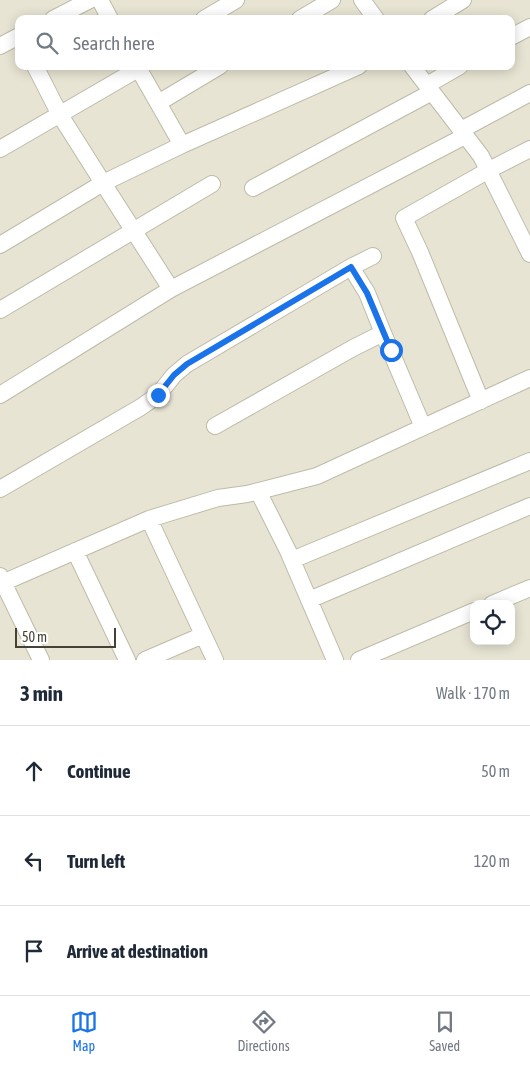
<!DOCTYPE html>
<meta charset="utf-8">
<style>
body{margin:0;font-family:"Asap Condensed",sans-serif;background:#f6f6f7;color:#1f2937}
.controls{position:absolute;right:15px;bottom:15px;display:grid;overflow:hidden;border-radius:10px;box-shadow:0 2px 12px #0003}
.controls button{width:45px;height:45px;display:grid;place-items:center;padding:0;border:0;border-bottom:1px solid #e0e1e3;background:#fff;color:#1f2937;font:25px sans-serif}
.scale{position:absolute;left:15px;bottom:12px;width:101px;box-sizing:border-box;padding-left:5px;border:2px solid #454235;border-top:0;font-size:14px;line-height:18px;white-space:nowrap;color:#454235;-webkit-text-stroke:4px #fff;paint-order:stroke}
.stop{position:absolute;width:15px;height:15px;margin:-11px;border:4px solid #1a73e8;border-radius:50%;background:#fff}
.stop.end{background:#1a73e8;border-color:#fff;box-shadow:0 1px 5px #0008}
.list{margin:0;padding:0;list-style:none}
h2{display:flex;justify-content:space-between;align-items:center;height:65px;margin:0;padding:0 20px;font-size:21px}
h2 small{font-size:16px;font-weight:400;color:#747a83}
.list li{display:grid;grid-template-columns:32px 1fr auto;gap:15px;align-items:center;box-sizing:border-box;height:90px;padding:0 20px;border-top:1px solid #e0e1e3}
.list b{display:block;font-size:19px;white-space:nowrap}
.list em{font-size:16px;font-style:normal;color:#747a83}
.icon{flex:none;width:28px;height:28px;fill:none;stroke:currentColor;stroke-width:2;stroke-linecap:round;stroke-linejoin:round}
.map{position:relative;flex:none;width:530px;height:660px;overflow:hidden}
.search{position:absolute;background:#fff;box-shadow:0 2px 12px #0003;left:15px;right:15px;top:15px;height:55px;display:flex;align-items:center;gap:12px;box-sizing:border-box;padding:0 18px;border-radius:10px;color:#747a83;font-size:19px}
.sheet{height:335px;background:#fff}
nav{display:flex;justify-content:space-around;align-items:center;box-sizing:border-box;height:70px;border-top:1px solid #e0e1e3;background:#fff;font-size:14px;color:#747a83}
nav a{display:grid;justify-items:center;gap:2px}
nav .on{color:#1a73e8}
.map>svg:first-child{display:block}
.residential{fill:#e7e4d3;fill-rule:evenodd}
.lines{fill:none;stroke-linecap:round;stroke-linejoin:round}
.minor-casing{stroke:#bebba8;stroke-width:18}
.minor{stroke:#fff;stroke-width:16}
.route{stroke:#1a73e8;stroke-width:6}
</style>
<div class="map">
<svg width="530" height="660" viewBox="0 0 530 660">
<rect width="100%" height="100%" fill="#f3f1e5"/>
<!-- residential -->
<path class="residential" d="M0,0h530v660h-530zM19,19h492v47h-492zM474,604h37v37h-37z"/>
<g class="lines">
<!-- minor casing -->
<g class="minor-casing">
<path id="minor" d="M100,0l10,19
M362,0l14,19
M53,19l37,-19
M204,19l32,-19
M300,19l32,-19
M432,19l31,-19
M511,37l19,-10
M0,46l19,-10
M35,66l25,49 43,68 79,-38 177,-79
M137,66l45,79
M412,66l69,90 49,98
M427,85l33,-19
M158,103l62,-37
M461,130l69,-37
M0,149l138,-80
M253,188l179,-96
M0,245l103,-62 68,106
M351,267l16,26 16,40
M0,310l212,-126
M0,395l171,-106 294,-153
M481,401l-61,-149 -16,-34 85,-48 41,-21
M215,426l138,-78 30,-15 40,94
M0,489l141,-82 17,-12 16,-20 13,-11 164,-97 22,-11
M258,491l30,60 47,109
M149,519l66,141
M75,551l52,109
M292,560l238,-99
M0,576l41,84
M0,584l149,-65 69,-21 29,-4 70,-18 213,-98
M309,600l221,-94
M492,604l38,-16
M145,660l58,-25
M359,660l115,-49"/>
</g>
<!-- minor -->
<use href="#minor" class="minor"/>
</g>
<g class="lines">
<!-- route -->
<path class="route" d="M158,395l16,-20 13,-11 164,-97 16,26 24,57"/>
</g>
</svg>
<div class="controls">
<button><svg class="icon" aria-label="locate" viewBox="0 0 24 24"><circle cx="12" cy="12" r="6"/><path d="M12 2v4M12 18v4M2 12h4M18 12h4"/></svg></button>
</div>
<div class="scale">50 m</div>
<div class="stop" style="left:391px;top:350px"></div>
<div class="stop end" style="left:158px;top:395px"></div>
<div class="search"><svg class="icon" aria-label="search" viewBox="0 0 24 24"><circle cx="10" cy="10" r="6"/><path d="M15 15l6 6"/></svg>Search here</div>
</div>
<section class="sheet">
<h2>3 min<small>Walk · 170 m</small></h2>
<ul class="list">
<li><svg class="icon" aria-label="ahead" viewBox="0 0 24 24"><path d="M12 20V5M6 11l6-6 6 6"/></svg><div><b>Continue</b></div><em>50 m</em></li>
<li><svg class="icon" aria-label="left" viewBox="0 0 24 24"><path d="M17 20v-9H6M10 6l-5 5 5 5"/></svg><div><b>Turn left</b></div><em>120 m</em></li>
<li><svg class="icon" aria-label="arrive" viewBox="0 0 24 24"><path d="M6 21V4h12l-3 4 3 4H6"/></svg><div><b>Arrive at destination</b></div></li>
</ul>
</section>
<nav>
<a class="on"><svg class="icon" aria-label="map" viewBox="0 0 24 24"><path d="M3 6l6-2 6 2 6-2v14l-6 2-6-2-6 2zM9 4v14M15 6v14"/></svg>Map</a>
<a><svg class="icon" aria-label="directions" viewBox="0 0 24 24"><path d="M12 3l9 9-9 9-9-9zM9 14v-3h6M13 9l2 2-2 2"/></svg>Directions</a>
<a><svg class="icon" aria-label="saved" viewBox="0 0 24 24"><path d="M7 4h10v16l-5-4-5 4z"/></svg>Saved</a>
</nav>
